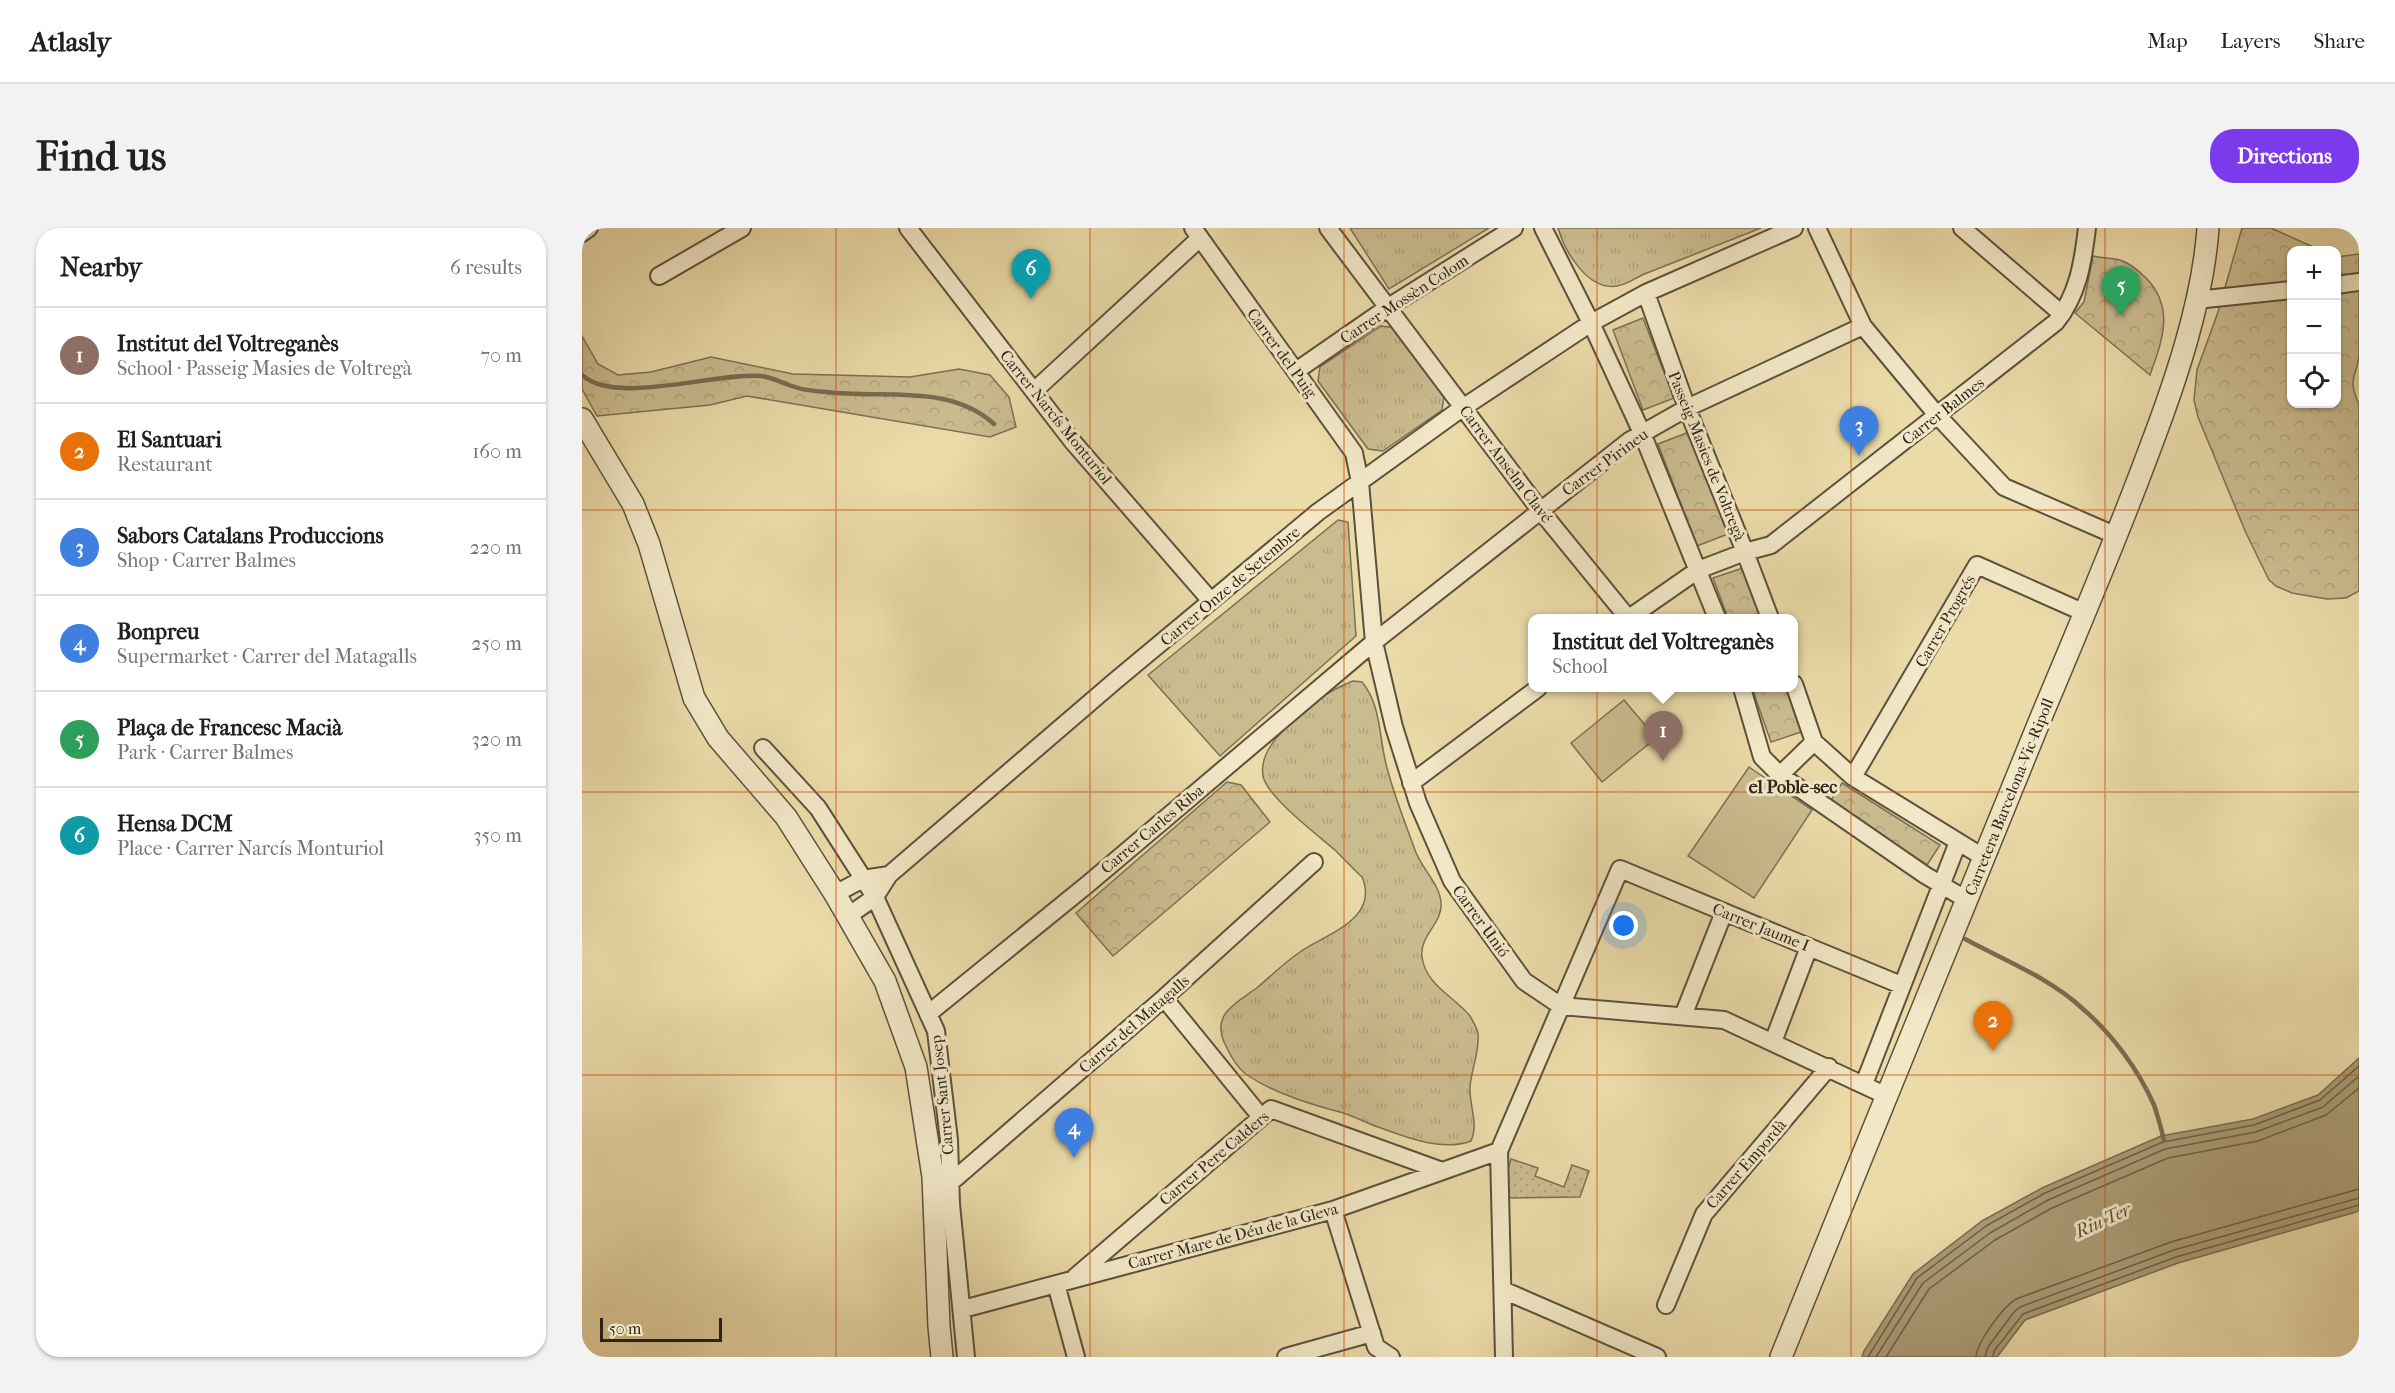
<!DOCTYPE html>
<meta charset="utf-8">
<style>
body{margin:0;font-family:"IM FELL French Canon",serif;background:#f2f2f2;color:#202124}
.controls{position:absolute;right:18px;top:18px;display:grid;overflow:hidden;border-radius:12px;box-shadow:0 2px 4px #0004}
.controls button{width:54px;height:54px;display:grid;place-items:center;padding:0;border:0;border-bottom:2px solid #e0e0e0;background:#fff;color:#202124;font:30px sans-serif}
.scale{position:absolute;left:18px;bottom:15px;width:122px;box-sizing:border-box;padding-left:6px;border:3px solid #2e2317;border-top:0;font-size:16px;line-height:21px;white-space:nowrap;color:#2e2317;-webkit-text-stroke:4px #f2e8c7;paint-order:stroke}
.you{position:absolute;left:1042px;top:698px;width:21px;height:21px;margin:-15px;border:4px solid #fff;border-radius:50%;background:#1a73e8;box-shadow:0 0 0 9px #1a73e833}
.badge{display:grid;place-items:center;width:39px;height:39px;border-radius:50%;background:#7c3aed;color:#fff;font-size:20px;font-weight:700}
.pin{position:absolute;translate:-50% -50px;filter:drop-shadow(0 2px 3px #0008)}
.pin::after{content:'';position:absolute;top:32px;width:21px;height:18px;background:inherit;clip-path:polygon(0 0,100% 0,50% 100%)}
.popup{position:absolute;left:946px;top:386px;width:270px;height:78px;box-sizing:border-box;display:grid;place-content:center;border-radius:12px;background:#fff;filter:drop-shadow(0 2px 4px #0005);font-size:20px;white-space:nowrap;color:#757577}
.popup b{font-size:22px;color:#202124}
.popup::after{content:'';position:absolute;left:50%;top:100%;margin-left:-12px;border:12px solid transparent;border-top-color:#fff}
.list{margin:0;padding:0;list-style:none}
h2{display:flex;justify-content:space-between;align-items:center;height:78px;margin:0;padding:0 24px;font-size:26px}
h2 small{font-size:20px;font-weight:400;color:#757577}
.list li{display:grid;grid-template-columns:39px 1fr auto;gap:18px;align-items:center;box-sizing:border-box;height:96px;padding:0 24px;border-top:2px solid #e0e0e0}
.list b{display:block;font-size:22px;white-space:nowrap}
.list p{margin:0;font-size:20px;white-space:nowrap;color:#757577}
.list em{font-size:20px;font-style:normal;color:#757577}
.icon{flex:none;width:33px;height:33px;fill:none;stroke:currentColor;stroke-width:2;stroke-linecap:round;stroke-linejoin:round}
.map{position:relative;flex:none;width:1777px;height:1129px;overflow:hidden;border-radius:24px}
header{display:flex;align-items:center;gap:36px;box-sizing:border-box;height:84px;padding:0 30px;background:#fff;border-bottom:2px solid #e0e0e0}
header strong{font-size:28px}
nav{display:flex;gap:33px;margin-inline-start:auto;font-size:21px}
.intro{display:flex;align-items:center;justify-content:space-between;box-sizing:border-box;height:144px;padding:0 36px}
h1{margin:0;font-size:42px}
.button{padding:15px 27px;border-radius:24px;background:#7c3aed;color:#fff;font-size:21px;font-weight:700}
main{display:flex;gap:36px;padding:0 36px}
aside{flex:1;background:#fff;border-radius:24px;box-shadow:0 2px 4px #0004}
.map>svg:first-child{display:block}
.grass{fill:url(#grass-tufts);stroke:#7c7054;stroke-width:1.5}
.forest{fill:url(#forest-crowns);stroke:#7c7054;stroke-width:1.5}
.garden{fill:url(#garden-dots);stroke:#7c7054;stroke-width:1.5}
.pitch{fill:#cbbc90;stroke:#7c7054;stroke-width:1.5}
.water{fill:#ab9c77;stroke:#796c51;stroke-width:1.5}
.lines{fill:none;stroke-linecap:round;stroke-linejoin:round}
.shore{stroke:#6c6047;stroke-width:1.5}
.stream{stroke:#796c51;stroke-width:4.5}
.minor-casing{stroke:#5d513c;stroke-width:20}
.tertiary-casing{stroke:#5d513c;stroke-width:24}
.minor{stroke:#f2e8c7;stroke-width:16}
.tertiary{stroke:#f2e8c7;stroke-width:21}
.grid{fill:none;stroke:#cc510e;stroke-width:1.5;stroke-opacity:0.55}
.labels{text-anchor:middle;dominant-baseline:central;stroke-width:6;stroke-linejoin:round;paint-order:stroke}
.street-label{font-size:16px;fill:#2e2317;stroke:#f2e8c7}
.neighbourhood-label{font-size:18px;font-weight:bold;fill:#2e2317;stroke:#f2e8c7}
.water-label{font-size:18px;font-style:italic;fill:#5a4d39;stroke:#f2e8c7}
</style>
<header>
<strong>Atlasly</strong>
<nav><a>Map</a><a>Layers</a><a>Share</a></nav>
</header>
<div class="intro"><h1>Find us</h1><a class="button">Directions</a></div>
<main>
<aside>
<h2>Nearby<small>6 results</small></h2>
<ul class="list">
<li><span class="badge" style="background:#8d6e63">1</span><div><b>Institut del Voltreganès</b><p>School · Passeig Masies de Voltregà</p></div><em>70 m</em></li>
<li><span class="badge" style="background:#e8710a">2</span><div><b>El Santuari</b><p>Restaurant</p></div><em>160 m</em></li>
<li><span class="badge" style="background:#3f7fe0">3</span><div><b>Sabors Catalans Produccions</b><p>Shop · Carrer Balmes</p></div><em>220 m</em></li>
<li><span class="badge" style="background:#3f7fe0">4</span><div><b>Bonpreu</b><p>Supermarket · Carrer del Matagalls</p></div><em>250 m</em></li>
<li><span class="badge" style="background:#2e9e5b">5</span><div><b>Plaça de Francesc Macià</b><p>Park · Carrer Balmes</p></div><em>320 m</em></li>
<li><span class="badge" style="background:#0f9aa8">6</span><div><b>Hensa DCM</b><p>Place · Carrer Narcís Monturiol</p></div><em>350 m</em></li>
</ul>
</aside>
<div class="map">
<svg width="1777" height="1129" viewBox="0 0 1777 1129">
<defs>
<pattern id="grass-tufts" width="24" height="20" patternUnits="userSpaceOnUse" patternTransform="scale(1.5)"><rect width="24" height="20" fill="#cbbc90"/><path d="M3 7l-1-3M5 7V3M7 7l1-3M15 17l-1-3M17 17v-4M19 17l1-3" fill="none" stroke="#afa17b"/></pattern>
<pattern id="forest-crowns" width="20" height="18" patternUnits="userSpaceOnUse" patternTransform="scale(1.5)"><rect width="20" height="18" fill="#cbbc90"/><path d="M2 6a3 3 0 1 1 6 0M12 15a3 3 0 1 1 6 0" fill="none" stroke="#afa17b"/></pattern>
<pattern id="garden-dots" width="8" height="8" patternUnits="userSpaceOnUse" patternTransform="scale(1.5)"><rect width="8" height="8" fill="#cbbc90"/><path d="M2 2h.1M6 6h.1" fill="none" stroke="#afa17b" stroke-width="1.8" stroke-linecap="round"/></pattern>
</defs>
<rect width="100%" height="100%" fill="#ebdba9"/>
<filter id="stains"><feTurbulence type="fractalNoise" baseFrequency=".00333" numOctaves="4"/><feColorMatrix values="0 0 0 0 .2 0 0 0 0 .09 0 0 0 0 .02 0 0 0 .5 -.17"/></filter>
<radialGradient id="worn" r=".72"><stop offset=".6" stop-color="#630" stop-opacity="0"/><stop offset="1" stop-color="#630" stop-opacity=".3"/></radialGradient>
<!-- grass -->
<path class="grass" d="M768,0h139l-100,61z
M976,0h203l-119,47c-8,4 -16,10 -25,11 -29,5 -52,-34 -59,-58z
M799,98l15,2 48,68 -2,14 -59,41 -15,-2 -50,-68 2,-14z
M756,292l10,2 8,114 -136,120 -72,-81z
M771,453l9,1c19,23 17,54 24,82 7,29 19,58 29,86 6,18 25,34 26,53 2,20 -22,33 -19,54 4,29 32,39 48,59 3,5 7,12 8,17 2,18 -7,37 -8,54 -1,19 9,36 1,54 -29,11 -65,-4 -93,-14 -14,-5 -28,-13 -42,-16 -31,-8 -62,-18 -89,-36 -10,-7 -16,-18 -21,-29 -17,-32 11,-43 32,-59 14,-12 27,-25 42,-35 26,-18 80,-33 62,-75 -9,-8 -17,-17 -26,-26 -17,-15 -69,-54 -73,-75 -3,-19 10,-36 23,-48 19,-20 41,-37 67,-47z"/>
<!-- forest -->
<path class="forest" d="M1660,0h29l49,22h-28v154h44l1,-147 22,-3c0,34 0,67 0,100 -1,22 -13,23 0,50v187l-13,7 -19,1 -35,-6 -16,-7 -7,-6 -23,-47 -48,-116 -4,-17 3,-30 21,-58z
M1511,28c8,2 19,2 27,4 10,3 20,12 27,19 28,30 15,62 3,96l-75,-62 9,-11z
M1061,90l31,80 -31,12 -30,-80z
M0,108l16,28 20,11 33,-3 60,-15 82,17 117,3 49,-8 31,6 19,22 7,30 -26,10 -243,-41 -37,9 -113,11 -15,-27z
M1107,204l39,102 -31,12 -39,-102z
M1161,340l18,50h-33l-15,-40z
M1170,460h34l15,44 -30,10z
M645,554l14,3 29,37 -157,134 -37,-43z
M1260,555l98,62 -13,20 -97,-63z"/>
<!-- garden -->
<path class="garden" d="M929,931l27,9 -3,8 29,11 8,-22 17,6 -9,26 -71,1 -1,-29z"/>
<!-- pitch -->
<path class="pitch" d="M1042,472l32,38 -54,44 -31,-39z
M1167,539l63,43 -58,88 -66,-42z"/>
<!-- water -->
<path class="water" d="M1777,830v152l-3,2 -178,51 -153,57 -28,37h-135l2,-6 49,-77 69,-53 60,-33 119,-52 92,-17 65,-24z"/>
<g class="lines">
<!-- shore -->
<path class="shore" d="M1286,1129l49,-79 69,-52 59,-33 118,-51 91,-17 66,-25 39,-34
M1294,1129l47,-74 67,-50 58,-33 117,-51 91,-17 67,-25 36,-31
M1304,1129l43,-68 66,-49 57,-32 116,-50 90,-17 68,-26 33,-27
M1394,1129c1,-15 27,-50 40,-58l155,-57 188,-53
M1403,1129l3,-10 26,-35 6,-5 154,-57 185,-52
M1411,1129l1,-6 29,-37 153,-57 183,-52"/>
<!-- stream -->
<path class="stream" d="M0,147c33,31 134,-3 179,1 11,1 23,8 34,11 10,4 22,4 32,5 55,7 122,-9 167,32
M1383,711c39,21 85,39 118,70 29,25 55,60 71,96 4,11 7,23 10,35"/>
<!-- minor casing -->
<g class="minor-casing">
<path id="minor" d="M326,0l165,214 138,159
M611,0l161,225 6,29 14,160 20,85 24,76 34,78 72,100 37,25 163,14 163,76
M746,0l212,282 88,108
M961,0l48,95 51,110 75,185
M1235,0l46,98 74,89 67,72 113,49
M1380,0l100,86
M0,5l7,-5
M77,48l83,-48
M1754,57l23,-3
M1064,65l41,115 58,144 25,66
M1614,72l96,-10
M714,143l91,-63 127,-80
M452,163l166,-153
M1047,390l69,-48 47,-18 26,-7 285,-223c22,-27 27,-60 31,-94
M1212,456l20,58 39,35 130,80
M1160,460l20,69 18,18 145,100 42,25
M181,520l55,60 57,89 61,134 13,109 2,64 15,153
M1198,547l34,-33
M1271,549l124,-212 108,48
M829,555l127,-95
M307,647l226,-194 203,-169 140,-101 133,-88 55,-30 148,-65
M253,666l28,-15 26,-4 -14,22 -27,19
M582,770l97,119
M346,786l160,-130 286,-242 255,-201 58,-33 176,-82
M1101,788l41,-104
M1191,814l36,-95
M1282,856l94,-242
M368,955l214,-185 150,-136
M751,982l43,137 15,10
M493,1049l196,-168 171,62
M474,1056l20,73
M921,1062l154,67
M1084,1077l38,-91 125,-147
M381,1081l370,-99 166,-59
M704,1129l86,-24
M922,1129l-5,-206 121,-282 281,116"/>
</g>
<!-- tertiary casing -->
<g class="tertiary-casing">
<path id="tertiary" d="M0,191l51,85 16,40 45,154 24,40 68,79 49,77 50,87 31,86 17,110 6,149 3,31
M1199,1129c87,-214 172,-428 261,-642 37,-88 74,-175 107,-264 26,-68 54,-150 59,-223"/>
</g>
<!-- minor -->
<use href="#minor" class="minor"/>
<!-- tertiary -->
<use href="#tertiary" class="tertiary"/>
</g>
<!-- grid -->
<path class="grid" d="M254,0v1129M508,0v1129M762,0v1129M1015,0v1129M1269,0v1129M1523,0v1129M0,282h1777M0,564h1777M0,847h1777"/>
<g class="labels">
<!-- street labels -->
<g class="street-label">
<text transform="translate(822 71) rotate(-33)">Carrer Mossèn Colom</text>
<text transform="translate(700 125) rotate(54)">Carrer del Puig</text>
<text transform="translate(1361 183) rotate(-38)">Carrer Balmes</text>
<text transform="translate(474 189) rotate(51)">Carrer Narcís Monturiol</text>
<text transform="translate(1125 228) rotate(68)">Passeig Masies de Voltregà</text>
<text transform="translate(1023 234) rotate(-36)">Carrer Pirineu</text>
<text transform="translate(924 236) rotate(53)">Carrer Anselm Clavé</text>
<text transform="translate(648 358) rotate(-40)">Carrer Onze de Setembre</text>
<text transform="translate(1363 393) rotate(-60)">Carrer Progrés</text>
<text transform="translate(1427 569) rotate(-68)">Carretera Barcelona-Vic-Ripoll</text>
<text transform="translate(570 601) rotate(-40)">Carrer Carles Riba</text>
<text transform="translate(899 693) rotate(54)">Carrer Unió</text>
<text transform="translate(1179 699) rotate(22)">Carrer Jaume I</text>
<text transform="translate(552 796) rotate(-41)">Carrer del Matagalls</text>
<text transform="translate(360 867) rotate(-96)">Carrer Sant Josep</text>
<text transform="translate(632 930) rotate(-40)">Carrer Pere Calders</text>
<text transform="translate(1164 936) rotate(-49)">Carrer Empordà</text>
<text transform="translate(651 1008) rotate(-15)">Carrer Mare de Déu de la Gleva</text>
</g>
<!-- neighbourhood labels -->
<g class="neighbourhood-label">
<text x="1211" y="559">el Poble-sec</text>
</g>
<!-- water labels -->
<g class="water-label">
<text transform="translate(1521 993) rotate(-25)">Riu Ter</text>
</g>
</g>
<rect width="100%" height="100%" filter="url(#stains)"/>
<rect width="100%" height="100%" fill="url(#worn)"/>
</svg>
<div class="controls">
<button>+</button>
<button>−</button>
<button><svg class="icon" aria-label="locate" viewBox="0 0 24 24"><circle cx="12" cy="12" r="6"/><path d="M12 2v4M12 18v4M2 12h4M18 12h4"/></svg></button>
</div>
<div class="scale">50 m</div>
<div class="you"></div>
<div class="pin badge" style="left:1081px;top:533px;background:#8d6e63">1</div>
<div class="popup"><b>Institut del Voltreganès</b>School</div>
<div class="pin badge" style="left:1411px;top:823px;background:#e8710a">2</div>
<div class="pin badge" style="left:1277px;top:228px;background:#3f7fe0">3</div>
<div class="pin badge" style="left:492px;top:930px;background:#3f7fe0">4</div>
<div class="pin badge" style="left:1539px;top:88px;background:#2e9e5b">5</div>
<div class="pin badge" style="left:449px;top:71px;background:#0f9aa8">6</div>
</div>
</main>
